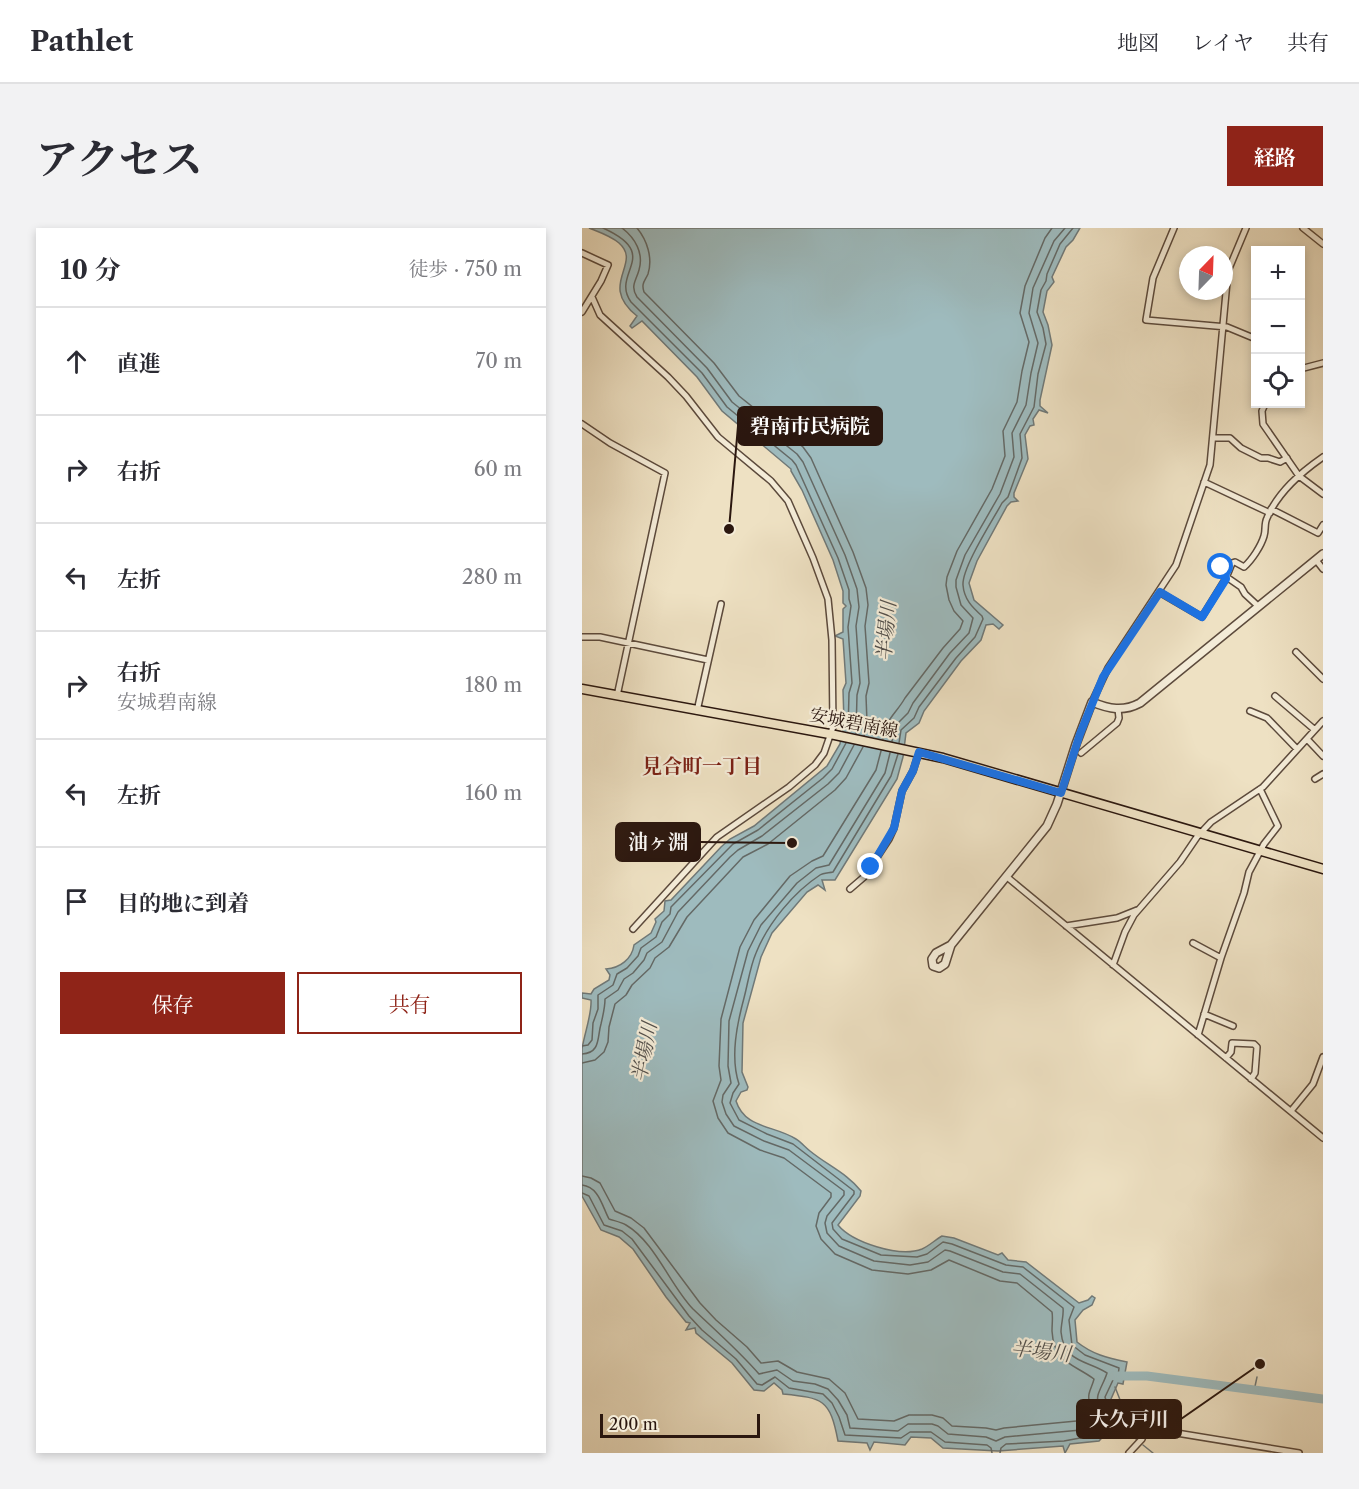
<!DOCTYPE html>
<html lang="ja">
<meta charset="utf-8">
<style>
body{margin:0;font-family:"Libre Caslon Text","Noto Serif JP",serif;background:#f2f2f3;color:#2b2b33}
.controls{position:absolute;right:18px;top:18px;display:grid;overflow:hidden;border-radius:0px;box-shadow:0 3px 9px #0003}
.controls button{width:54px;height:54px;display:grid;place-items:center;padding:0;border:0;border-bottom:2px solid #e1e1e2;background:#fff;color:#2b2b33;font:30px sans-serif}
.compass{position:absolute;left:597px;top:18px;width:54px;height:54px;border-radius:50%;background:#fff;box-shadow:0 3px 9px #0003;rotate:23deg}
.scale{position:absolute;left:18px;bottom:15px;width:160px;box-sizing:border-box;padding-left:6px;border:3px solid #2b170f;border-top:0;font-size:16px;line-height:21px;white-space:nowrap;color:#2b170f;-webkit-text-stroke:4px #f4ecd8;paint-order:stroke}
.stop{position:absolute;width:18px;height:18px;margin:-14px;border:4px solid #1a73e8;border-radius:50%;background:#fff}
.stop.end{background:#1a73e8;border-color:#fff;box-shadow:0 2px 6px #0008}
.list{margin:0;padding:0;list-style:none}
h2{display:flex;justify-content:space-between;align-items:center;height:78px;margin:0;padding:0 24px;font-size:26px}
h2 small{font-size:20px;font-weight:400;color:#7c7c81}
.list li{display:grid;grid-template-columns:39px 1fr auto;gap:18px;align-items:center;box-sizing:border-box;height:108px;padding:0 24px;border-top:2px solid #e1e1e2}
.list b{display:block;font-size:22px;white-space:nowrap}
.list p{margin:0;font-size:20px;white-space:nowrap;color:#7c7c81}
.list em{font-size:20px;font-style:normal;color:#7c7c81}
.actions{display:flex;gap:12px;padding:18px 24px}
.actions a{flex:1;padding:14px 0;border:2px solid #8f2418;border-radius:0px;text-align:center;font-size:21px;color:#8f2418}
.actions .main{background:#8f2418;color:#fff}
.icon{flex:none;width:33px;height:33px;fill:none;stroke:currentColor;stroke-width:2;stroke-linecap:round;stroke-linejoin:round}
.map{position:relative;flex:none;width:741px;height:1225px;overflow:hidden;border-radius:0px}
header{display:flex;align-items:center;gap:36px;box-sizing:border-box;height:84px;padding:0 30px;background:#fff;border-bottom:2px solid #e1e1e2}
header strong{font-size:28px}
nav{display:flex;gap:33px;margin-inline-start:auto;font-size:21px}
.intro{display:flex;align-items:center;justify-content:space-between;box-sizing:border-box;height:144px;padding:0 36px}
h1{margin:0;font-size:42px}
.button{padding:15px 27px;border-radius:0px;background:#8f2418;color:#fff;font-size:21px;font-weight:700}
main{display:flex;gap:36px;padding:0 36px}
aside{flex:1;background:#fff;border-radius:0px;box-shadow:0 3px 9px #0003}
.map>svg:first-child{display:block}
.water{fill:#9ebbbe;stroke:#707978;stroke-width:1.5}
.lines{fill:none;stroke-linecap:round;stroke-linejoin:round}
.shore{stroke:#646966;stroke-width:1.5}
.stream{stroke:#707978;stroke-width:1.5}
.river{stroke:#9ebbbe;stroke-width:9}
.minor-casing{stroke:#5c4a3c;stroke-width:8}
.tertiary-casing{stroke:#5c4a3c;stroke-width:10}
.primary-casing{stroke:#2b170f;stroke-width:11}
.minor{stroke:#f4ecd8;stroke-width:5}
.tertiary{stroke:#f4ecd8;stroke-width:7}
.primary{stroke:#eee1c3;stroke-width:8}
.route{stroke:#1a73e8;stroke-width:8}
.labels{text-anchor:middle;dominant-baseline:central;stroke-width:4.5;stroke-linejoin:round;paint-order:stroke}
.street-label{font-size:18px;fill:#2b170f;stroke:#f4ecd8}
.water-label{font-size:20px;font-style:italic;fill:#53504c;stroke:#f4ecd8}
.neighbourhood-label{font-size:20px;font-weight:bold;fill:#7a1f14;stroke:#f4ecd8}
.leader{fill:none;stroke:#2b170f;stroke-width:2}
.callout-dot{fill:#2b170f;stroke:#f4ecd8;stroke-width:2}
.callout{fill:#2b170f;stroke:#2b170f;stroke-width:2}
.callout-label{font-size:20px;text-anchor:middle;font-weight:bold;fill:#fff}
</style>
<header>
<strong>Pathlet</strong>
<nav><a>地図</a><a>レイヤ</a><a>共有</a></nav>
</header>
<div class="intro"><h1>アクセス</h1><a class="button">経路</a></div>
<main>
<aside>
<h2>10 分<small>徒歩 · 750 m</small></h2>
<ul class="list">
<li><svg class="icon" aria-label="ahead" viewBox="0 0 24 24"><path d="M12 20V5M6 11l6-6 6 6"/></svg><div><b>直進</b></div><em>70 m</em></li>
<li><svg class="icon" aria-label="right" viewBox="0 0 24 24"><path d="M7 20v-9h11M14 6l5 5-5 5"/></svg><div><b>右折</b></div><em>60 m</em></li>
<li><svg class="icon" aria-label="left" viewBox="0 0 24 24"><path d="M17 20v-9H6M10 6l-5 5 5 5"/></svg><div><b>左折</b></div><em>280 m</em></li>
<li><svg class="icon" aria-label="right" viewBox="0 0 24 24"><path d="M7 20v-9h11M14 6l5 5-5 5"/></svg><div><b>右折</b><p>安城碧南線</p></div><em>180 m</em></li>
<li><svg class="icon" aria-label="left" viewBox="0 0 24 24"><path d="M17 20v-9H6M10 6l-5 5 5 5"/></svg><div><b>左折</b></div><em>160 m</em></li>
<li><svg class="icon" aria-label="arrive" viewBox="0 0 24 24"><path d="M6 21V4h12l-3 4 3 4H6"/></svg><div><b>目的地に到着</b></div></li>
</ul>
<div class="actions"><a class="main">保存</a><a>共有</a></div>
</aside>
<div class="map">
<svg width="741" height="1225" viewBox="0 0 741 1225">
<rect width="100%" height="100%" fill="#eee1c3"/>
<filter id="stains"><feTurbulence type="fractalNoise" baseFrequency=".00333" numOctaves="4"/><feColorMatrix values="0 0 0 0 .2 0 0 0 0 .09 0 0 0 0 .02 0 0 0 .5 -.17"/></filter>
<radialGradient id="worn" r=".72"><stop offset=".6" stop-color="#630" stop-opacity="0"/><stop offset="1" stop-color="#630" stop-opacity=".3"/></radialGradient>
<!-- water -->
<path class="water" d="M7,0h491l-7,12 -7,7 -14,30 2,5 -7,9 -4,21 5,13 4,20 -12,55v6l8,7 -9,-3 -6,9 1,6 -4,1 -5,9 3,24 -14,34v4l4,4 -7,1 -4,4 -30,55 -8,22 5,17 29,25 -4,4 -6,-5 -7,1 -5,15 -20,21 -37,50 -5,12 -13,10 -3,24 -6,22 -62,101h-13l3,10 -7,-5 -11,7 -35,41 -11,24 -18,66 -1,49 6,15 -1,3 -6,2 -5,9c9,28 38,24 60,38 5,3 9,8 14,12 17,14 38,23 51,40l-1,5 -22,29c14,17 61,33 84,24 7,-3 13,-9 20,-13l12,2 44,17 4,-2 6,7 18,2 53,41 9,-3 4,-4 3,2 -3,7 -9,5 -8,10 2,22c15,12 30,16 50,20l-4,22 -5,-1 -7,16 5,14 -6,16 -11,12 -29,3 -5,9 -2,-7 -65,5 -55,-3 -12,-10 -20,-1 -6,8 -31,-3 -4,8 -3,-7 -29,-2c-8,-42 -15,-43 -55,-47l-1,-4 -8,-7 -10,8 -10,-1 -22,-27 -36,-30 -1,-5 -9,2 4,-7 -4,-1 -20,-25 -33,-48 -14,-12 -18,-7 -19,-34v-147c2,-14 10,-35 9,-49l-9,-2v-5l9,1 3,-5 15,-9 1,-5 -4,-6c14,-1 26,-10 28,-24l17,-12 5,-11 -1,-3 9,-8 1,-10 6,-1 50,-53 9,-8 24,-13 73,-60 13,-22 4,-22 -1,-32 3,-7 -3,-44 -8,-3 8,-4v-23l3,-3 -3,-3v-12l-10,-31 -31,-70 -11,-19v-2l-69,-58 -25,-34 -55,-56 -10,7 -2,-2 7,-10c-40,-32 6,-52 -18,-73 -8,-7 -20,-11 -30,-15z"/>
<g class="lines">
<!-- shore -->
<path class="shore" d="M21,0c60,27 7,45 28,74l71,71 25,34 65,53 4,5 42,93 11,32v9l2,7 -3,21 4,56 -3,10 -1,39
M40,0c13,10 22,25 17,42 -3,11 -9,16 -2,27l70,71 25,34 65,52 6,8 42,93 12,34 2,18 -3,19 4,57 -3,12 -1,39
M55,0c10,12 16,30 11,46 -3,7 -7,9 -4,18l70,71 25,33 64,51 8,11 42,94 13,36 2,17 -3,21 4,57 -3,13 1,26 -3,14
M301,511c2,-20 13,-25 22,-41l38,-50 17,-19 3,-8 -9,-10 -5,-11 -3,-15 1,-8 10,-26 35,-62 13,-33 -2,-25 14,-29 5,-31 7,-29 -9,-29 5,-27 20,-48 7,-10
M310,513l3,-15 13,-13 5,-10 37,-50 19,-20 4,-15 -12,-13 -5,-18v-7l9,-25 35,-61 14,-37 -2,-24 14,-28 5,-32 7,-30 -9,-30 4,-25 21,-47 11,-13
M317,515l2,-13 13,-12 5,-11 37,-49 19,-21 8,-18 -1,-3c-10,-9 -18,-17 -19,-31 -1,-18 30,-65 39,-82l6,-6 14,-39 -2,-24 14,-27 4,-33 8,-30 -3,-16 -6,-16 4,-22 5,-9 1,-7 13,-30 13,-16
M316,526l-7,22 -58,96c-4,1 -10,1 -13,3 -26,17 -52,48 -64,78 -6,14 -8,30 -12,45 -7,26 -14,59 -5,86l-6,9 -3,10 9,17 28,14 26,10 61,47v3l-22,29 1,6 9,10 39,16 36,2 10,-3 16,-12 9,2 54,21 17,2 51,40 -5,13 3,25 13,10 34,13 -1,8 -5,4 -8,17 5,16 -5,13 -9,9 -32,6 -58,3 -5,4 -1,5
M0,818l6,-1 4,-5 1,-17 5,-14v-14l15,-10 4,-11 10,-6 11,-12 3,-8 15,-11 6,-15 8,-8 1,-7 62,-63 25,-14 65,-52 9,-9 14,-26
M0,826c19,-1 15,-17 19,-30 2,-9 4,-16 4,-25l13,-9 6,-11 9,-6 11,-13 3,-7 15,-11 16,-30 52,-55 8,-7 24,-14 66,-52 11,-11 15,-28
M0,835l13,-3 9,-8 4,-10 1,-15 6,-23 11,-9 6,-10 18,-17 5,-10 14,-11 18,-30 56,-60 25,-13 67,-54 11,-12 17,-31
M0,948l9,2 9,5 15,28 16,7 13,10 56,75 16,17 31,27 14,16 17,-2 19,11 32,7 16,14 13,26 36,2 15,-6h23l11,3 9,8 34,2 10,2 8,-2 83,-8c8,-8 0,-15 2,-26 1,-5 4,-10 5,-15 -22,-16 -40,-16 -42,-48 0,-7 1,-14 0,-19l-35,-29 -17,-2 -51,-21 -18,10 -23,4 -36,-4 -37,-16 -14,-15 -5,-13 3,-13 12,-16v-4l-47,-35 -24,-8 -32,-17 -10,-15 -5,-17 8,-21 -2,-14 2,-47 19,-72 14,-27 36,-44 22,-15 11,-5 53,-86 5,-19
M0,957c17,2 20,21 27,34 6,2 12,3 17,6 29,17 44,60 67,84 22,21 45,41 66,65l18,-4 16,11 22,3 13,5 10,11 9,15 3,13 48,3 10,-7h24l6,2 10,8 38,3 10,4 9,-4 76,-7c33,-6 13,-18 17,-35 2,-7 7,-15 9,-22 -20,-13 -43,-10 -46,-41 0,-8 3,-17 2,-24l-43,-34 -17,-2 -53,-21 -5,-1 -17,12 -18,3 -36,-4 -35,-15 -12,-13 -2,-10 2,-7 17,-21v-4l-55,-41 -25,-9 -30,-15 -8,-12 -4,-12 1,-7 8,-12 -3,-17 1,-45 19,-70 13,-26 36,-42 19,-15 13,-3 56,-92 5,-20
M0,965l7,3 15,29 18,6 10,8 57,77 13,14 34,29 21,25 5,1 13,-8 14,11 34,6 9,9 7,14 6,18 56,3 9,-6h21l14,10 42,3 4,3 1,5"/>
<!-- stream -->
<path class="stream" d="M677,1141l1,-5
M533,1159l20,51 2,2
M672,1163l3,-14
M561,1217l10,8"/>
<!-- river -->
<path class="river" d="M532,1148h33l176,23"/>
<!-- minor casing -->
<g class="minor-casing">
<path id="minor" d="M592,0l-21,50 -7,42 81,7 29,12
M721,0l20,16
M0,25l26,12 -7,16 -19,31
M10,69l8,18 68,62 18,19 32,41 53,44 17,20 25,57 15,41 4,41 1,87 -9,26 -9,12 -26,22 -72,50 -84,92
M718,141l23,-6
M683,176l-3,7 1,13 36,52 24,18
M0,196l28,19 55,30 -48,223
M631,210h17l11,10 20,10h7l12,4 7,-4
M622,254l66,31
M689,281l47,24 5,-8
M734,332l7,9
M639,335v4l4,3 3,8 13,9 4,7 13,12
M577,364l43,25 24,-39 6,-15 3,-1 9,5c8,-7 17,-21 20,-31 2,-6 0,-12 3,-18 11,-26 33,-45 56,-61
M0,409h18l108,23
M714,424l27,27
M693,468l40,34
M510,474l16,-34 68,-103 34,-100 18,-194 18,-43
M115,483l24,-107
M668,483l17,7 30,31
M725,511l16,17
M499,525l36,-30 2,-5 -1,-9
M733,551l8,-5
M425,649l316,261
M268,661l14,-12 25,-38 5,-11 8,-37 11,-20 6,-19
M484,698l51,-8 20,-8
M611,715l28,15
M531,737l12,-33 9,-17 46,-53 17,-25 14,-15 52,-35 60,-66
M622,786l29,12
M616,807l23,-77 23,-65 5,-21 15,-28 14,-18 -18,-37
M644,830l5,-6 1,-9 22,1 3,3 -2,26 -4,6
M709,883l22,-27 10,-27
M547,1225l13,-14 4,-11 153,25"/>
</g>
<!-- tertiary casing -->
<g class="tertiary-casing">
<path id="tertiary" d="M369,717l-15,8 -4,6 1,7 6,2 6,-4 6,-19 96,-119 10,-22 19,-60 16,-42c17,7 31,10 48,1l183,-149"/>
</g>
<!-- primary casing -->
<g class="primary-casing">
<path id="primary" d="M0,461l253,46 108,23 380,111"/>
</g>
<!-- minor -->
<use href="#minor" class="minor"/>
<!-- tertiary -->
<use href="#tertiary" class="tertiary"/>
<!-- primary -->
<use href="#primary" class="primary"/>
</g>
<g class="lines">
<!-- route -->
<path class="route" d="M289,639l23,-39 8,-37 11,-20 6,-19 142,41 19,-59 23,-57 57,-85 42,25 24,-38 -1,-9 -4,-3"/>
</g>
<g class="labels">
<!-- street labels -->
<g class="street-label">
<text transform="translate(272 495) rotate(11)">安城碧南線</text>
</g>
<!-- water labels -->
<g class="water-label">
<text transform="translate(304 403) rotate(-85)">半場川</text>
<text transform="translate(62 824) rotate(-79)">半場川</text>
<text transform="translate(459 1123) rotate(6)">半場川</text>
</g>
<!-- neighbourhood labels -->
<g class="neighbourhood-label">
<text x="120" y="538">見合町一丁目</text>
</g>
</g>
<!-- callouts -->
<path class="leader" d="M147 301L156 198M210 615L118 614M678 1136L599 1191"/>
<g class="callout-dot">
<circle cx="147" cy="301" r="6"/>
<circle cx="210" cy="615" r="6"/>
<circle cx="678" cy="1136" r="6"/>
</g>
<g class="callout">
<rect x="156" y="179" width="144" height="38" rx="6"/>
<rect x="34" y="595" width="84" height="38" rx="6"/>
<rect x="495" y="1172" width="104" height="38" rx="6"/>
</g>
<g class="callout-label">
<text x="228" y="205">碧南市民病院</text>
<text x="76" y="621">油ヶ淵</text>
<text x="547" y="1198">大久戸川</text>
</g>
<rect width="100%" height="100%" filter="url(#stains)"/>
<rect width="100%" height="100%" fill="url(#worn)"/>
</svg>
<div class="controls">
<button>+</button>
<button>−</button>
<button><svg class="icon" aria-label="locate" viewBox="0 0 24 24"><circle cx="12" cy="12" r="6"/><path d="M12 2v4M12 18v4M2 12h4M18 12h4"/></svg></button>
</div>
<svg class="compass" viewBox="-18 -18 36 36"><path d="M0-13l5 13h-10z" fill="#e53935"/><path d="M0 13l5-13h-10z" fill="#7c7c81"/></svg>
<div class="scale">200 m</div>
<div class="stop" style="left:639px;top:339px"></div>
<div class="stop end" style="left:289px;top:639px"></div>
</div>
</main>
